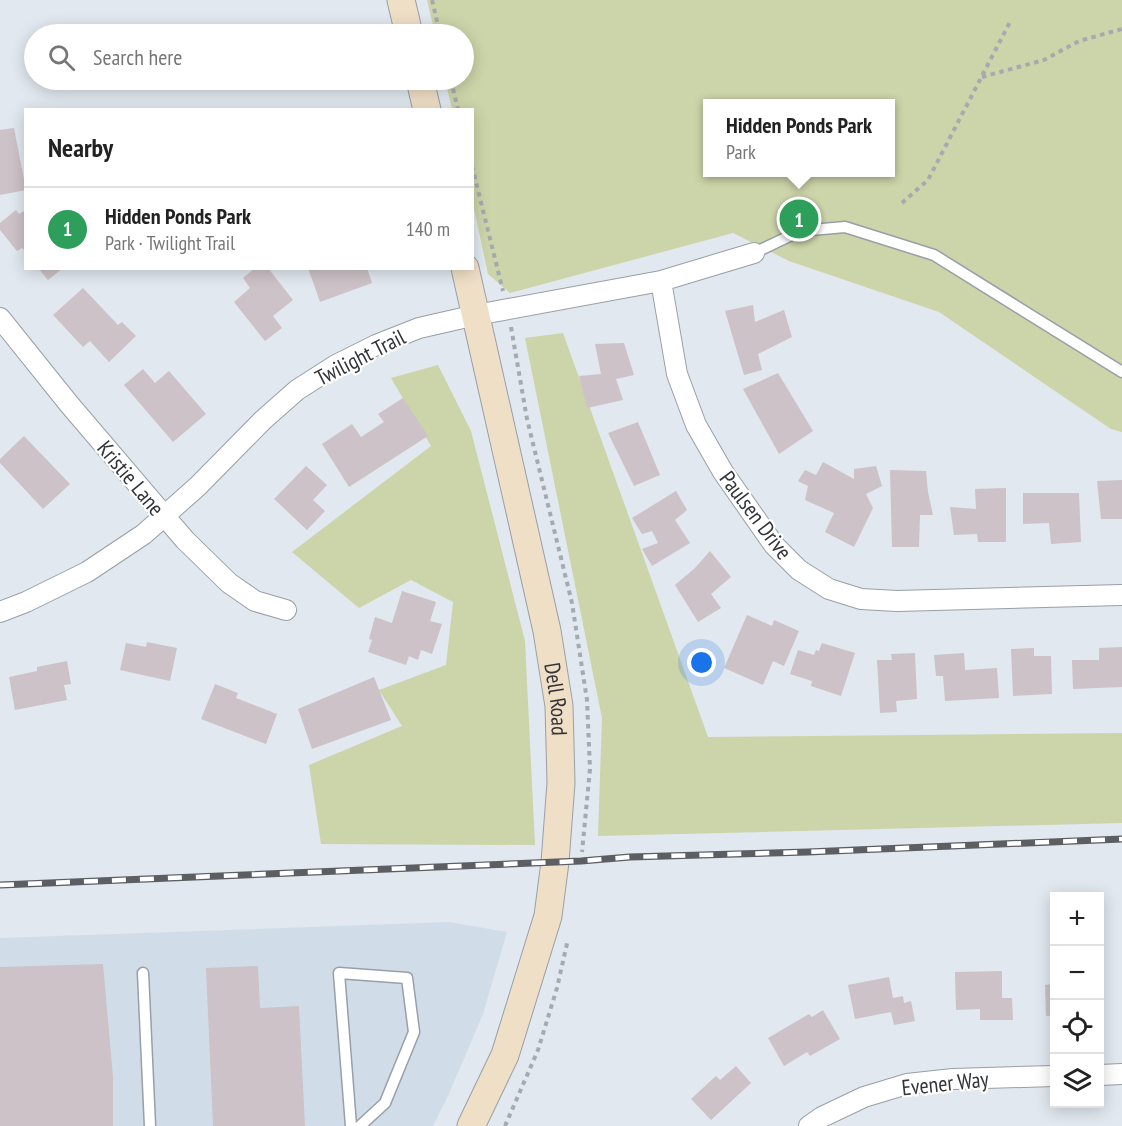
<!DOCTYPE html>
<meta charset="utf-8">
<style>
body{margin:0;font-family:"PT Sans Narrow",sans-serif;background:#f2f2f2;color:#222}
.controls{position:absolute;right:18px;bottom:18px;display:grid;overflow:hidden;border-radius:0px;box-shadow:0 3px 15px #0003}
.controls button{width:54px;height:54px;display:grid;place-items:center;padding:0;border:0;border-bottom:2px solid #e0e0e0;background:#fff;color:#222;font:30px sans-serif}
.you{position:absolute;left:702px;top:663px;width:21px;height:21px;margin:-15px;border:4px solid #fff;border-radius:50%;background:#1a73e8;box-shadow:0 0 0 9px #1a73e833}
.badge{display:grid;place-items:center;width:39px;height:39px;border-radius:50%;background:#d93025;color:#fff;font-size:20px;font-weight:700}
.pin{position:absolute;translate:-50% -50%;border:3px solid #fff;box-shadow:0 2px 6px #0006}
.popup{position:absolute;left:703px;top:99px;width:192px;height:78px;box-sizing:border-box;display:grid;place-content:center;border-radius:0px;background:#fff;filter:drop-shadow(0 2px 4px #0005);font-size:20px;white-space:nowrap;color:#767676}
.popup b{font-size:22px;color:#222}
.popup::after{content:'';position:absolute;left:50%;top:100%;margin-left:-12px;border:12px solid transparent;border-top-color:#fff}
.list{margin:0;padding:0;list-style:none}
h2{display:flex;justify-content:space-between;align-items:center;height:78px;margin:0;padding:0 24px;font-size:26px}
h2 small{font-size:20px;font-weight:400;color:#767676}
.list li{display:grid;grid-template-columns:39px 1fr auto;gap:18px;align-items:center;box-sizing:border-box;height:84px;padding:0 24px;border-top:2px solid #e0e0e0}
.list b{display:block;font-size:22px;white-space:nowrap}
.list p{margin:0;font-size:20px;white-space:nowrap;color:#767676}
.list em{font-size:20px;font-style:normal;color:#767676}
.icon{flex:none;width:33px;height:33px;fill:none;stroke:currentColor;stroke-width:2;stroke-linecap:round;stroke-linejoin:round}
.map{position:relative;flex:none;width:1122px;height:1126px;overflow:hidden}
.search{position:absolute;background:#fff;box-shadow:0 3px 15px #0003;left:24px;top:24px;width:450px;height:66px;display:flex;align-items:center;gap:15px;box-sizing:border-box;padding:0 21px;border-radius:33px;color:#767676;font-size:22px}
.panel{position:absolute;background:#fff;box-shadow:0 3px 15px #0003;left:24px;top:108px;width:450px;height:162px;border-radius:0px}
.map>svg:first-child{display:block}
.built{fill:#d0dde9}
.green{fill:#ccd4a9;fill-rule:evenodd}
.building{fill:#ccc2c7}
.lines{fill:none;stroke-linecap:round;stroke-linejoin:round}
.lane-casing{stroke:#989fa6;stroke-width:13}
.street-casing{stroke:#989fa6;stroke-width:22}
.secondary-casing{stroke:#989fa6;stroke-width:29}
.path{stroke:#a5aab0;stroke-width:4;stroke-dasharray:4.5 4.5;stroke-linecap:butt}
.lane{stroke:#fff;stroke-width:10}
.street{stroke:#fff;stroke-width:20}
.secondary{stroke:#f0dfc7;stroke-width:27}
.rail-casing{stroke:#5b5e62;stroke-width:7}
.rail{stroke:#fff;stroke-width:4.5;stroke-dasharray:14;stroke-linecap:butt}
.labels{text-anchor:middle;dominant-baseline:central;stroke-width:4.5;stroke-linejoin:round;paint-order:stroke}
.street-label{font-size:22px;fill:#323437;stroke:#fff}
</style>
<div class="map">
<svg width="1122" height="1126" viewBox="0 0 1122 1126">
<rect width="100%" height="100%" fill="#e1e8ef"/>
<!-- built -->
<path class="built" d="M449,922l58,10 -24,82 -35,82 -15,30h-433v-188z"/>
<!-- green -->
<path class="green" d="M427,0h695v432l-11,-3 -172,-117 -150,-51 -56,-28 -223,60 -22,-19 -15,-70 -1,-94 -20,-1 -7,-29h19v-46h-29zM708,104h182v68h-182z
M563,333l145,404 414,-4v90l-524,13 4,-118 -77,-380z
M438,365l33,66 54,210 10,204 -214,-1 -12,-79 93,-39 -23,-36 67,-25 7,-63 -42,-22 -52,28 -67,-56 139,-106 -40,-68z"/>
<!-- building -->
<path class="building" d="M14,128l12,62 -26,5v-65z
M16,210l3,4 7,-4v42l-4,-4 -5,3 -17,-21v-7z
M38,268h25l-15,12z
M255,268h13l25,32 -20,16 9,12 -17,13 -31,-39 16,-14 -7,-10z
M308,268h59l5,15 -52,19z
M83,288l35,37 4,-3 14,14 -27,26 -19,-21 -7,6 -30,-32z
M753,305l2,17 29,-12 8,27 -34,17 4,16 -18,5 -19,-64z
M624,343l10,32 -18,4 7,21 -36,8 -8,-32 22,-2 -6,-30z
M143,369l12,14 14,-12 37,43 -33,28 -49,-57z
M778,373l35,58 -34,23 -36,-65z
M403,398l25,38 -79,51 -27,-43 30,-20 9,13 23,-15 -6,-8z
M638,422l22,53 -26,11 -26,-53z
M24,436l46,48 -27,25 -43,-46v-4z
M823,462l31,17v-10l22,-3 6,20 -16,8 7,14 -19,39 -29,-15 9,-19 -29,-13 3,-14 -10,-5 7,-11 11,5z
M306,466l21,19 -14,15 12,11 -18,19 -33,-31z
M890,470l36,1 2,21 5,23h-13l-1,32h-27z
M1122,480v39h-21l-4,-38z
M1006,488v54h-28l-1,-8 -23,1 -4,-28 26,2 -1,-20z
M676,491l11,19 -12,10 15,23 -38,23 -10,-17 16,-6 -6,-12 -10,3 -10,-16z
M1023,493h56l2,49 -30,2 -2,-21 -26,1z
M710,551l21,26 -20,17 10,14 -23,14 -23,-37 20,-17z
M402,591l34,11 -6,19 12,3 -10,30 -11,-4 -3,10 -9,-4 -3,9 -38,-13 4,-12 -3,-1 6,-22 17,6z
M747,615l25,11 2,-6 25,11 -15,35 -11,-5 -10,24 -39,-17z
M147,642l30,6 -7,33 -50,-11 6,-27 20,4z
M822,643l33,10 -14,43 -30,-10 1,-5 -22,-7 8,-24 16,5 2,-5 3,1z
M1122,647v40l-49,2 -1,-29h27v-12z
M1034,648v8h17l1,38 -39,2 -2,-47z
M915,653l2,46 -21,2 1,11 -17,1 -3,-53h15l-1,-6z
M964,653l1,17 32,-2 2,30 -54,3 -2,-25h-7l-2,-21z
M67,661l4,23 -7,1 3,15 -52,10 -6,-33 28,-6v-4z
M374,677l17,43 -79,29 -14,-40z
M215,684l23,9 -2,5 41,16 -11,30 -65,-25z
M103,964l10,113v49h-113v-159z
M258,966l2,42 39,-2 6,120h-92l-7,-158z
M1002,971v27h10l1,22h-33v-11l-24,1 -1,-38z
M889,977l4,21 10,-2 1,7 7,-2 4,20 -21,4 -3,-13 -36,7 -7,-34z
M1054,984v32h-8l-1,-31z
M823,1010l17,29 -30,17 -3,-4 -23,14 -16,-28 41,-24 3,3z
M736,1066l15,17 -40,37 -20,-21 25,-23 4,4z"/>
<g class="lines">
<!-- lane casing -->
<g class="lane-casing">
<path id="lane" d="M754,253l46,-22 45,-4 89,28 188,117
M143,973l7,153
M351,1126l-12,-153 68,5 7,54 -29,71 -25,23"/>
</g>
<!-- street casing -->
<g class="street-casing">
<path id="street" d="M661,281l16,93 19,51 27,47 51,73 25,25 30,19 32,10 36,2 225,-6
M0,318l69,86 116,136 44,43 26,18 31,9
M0,612l26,-10 61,-30 57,-38 54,-48 65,-66 34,-30 39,-25 40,-20 43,-17 57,-13 185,-34 93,-28
M1100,1075l22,-1
M809,1126l13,-9 42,-20 43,-13 46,-5 101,-3"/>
</g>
<!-- secondary casing -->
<g class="secondary-casing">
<g id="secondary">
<path d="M401,0l8,34"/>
<path d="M420,80l7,30"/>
<path id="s1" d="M465,268l82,363 12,75 2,77 -6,79 -7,54 -43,139 -34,71"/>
</g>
</g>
<!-- path -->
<path class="path" d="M432,0l8,34
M982,77l62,-17 35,-19 43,-12
M451,80l7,30
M472,166l31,125
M902,203l26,-23 83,-160
M511,327l16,92 45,184 15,97 3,69 -8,83
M505,1126l33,-76 19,-62 11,-49"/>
<!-- lane -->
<use href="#lane" class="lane"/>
<!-- street -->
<use href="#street" class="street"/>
<!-- secondary -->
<use href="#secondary" class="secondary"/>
<!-- rail casing -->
<g class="rail-casing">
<path id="rail" d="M0,885l581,-24 49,-4 178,-5 314,-13"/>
</g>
<!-- rail -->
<use href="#rail" class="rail"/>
</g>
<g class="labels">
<!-- street labels -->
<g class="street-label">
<text transform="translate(360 357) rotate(-27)">Twilight Trail</text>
<text transform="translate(131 478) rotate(50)">Kristie Lane</text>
<text transform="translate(756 515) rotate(53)">Paulsen Drive</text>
<text stroke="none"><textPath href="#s1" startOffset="441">Dell Road</textPath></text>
<text transform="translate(945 1083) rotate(-6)">Evener Way</text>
</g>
</g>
</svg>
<div class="controls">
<button>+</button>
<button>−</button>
<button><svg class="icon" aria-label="locate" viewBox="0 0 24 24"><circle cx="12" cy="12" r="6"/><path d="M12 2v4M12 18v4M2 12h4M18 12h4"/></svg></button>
<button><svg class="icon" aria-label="layers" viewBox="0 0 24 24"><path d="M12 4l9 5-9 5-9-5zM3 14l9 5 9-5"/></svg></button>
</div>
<div class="you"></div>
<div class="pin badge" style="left:799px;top:219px;background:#2e9e5b">1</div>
<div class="popup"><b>Hidden Ponds Park</b>Park</div>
<div class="search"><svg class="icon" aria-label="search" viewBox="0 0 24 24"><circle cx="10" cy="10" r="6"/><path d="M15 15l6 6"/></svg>Search here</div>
<section class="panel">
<h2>Nearby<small></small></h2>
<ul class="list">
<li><span class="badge" style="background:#2e9e5b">1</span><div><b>Hidden Ponds Park</b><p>Park · Twilight Trail</p></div><em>140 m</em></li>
</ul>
</section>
</div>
